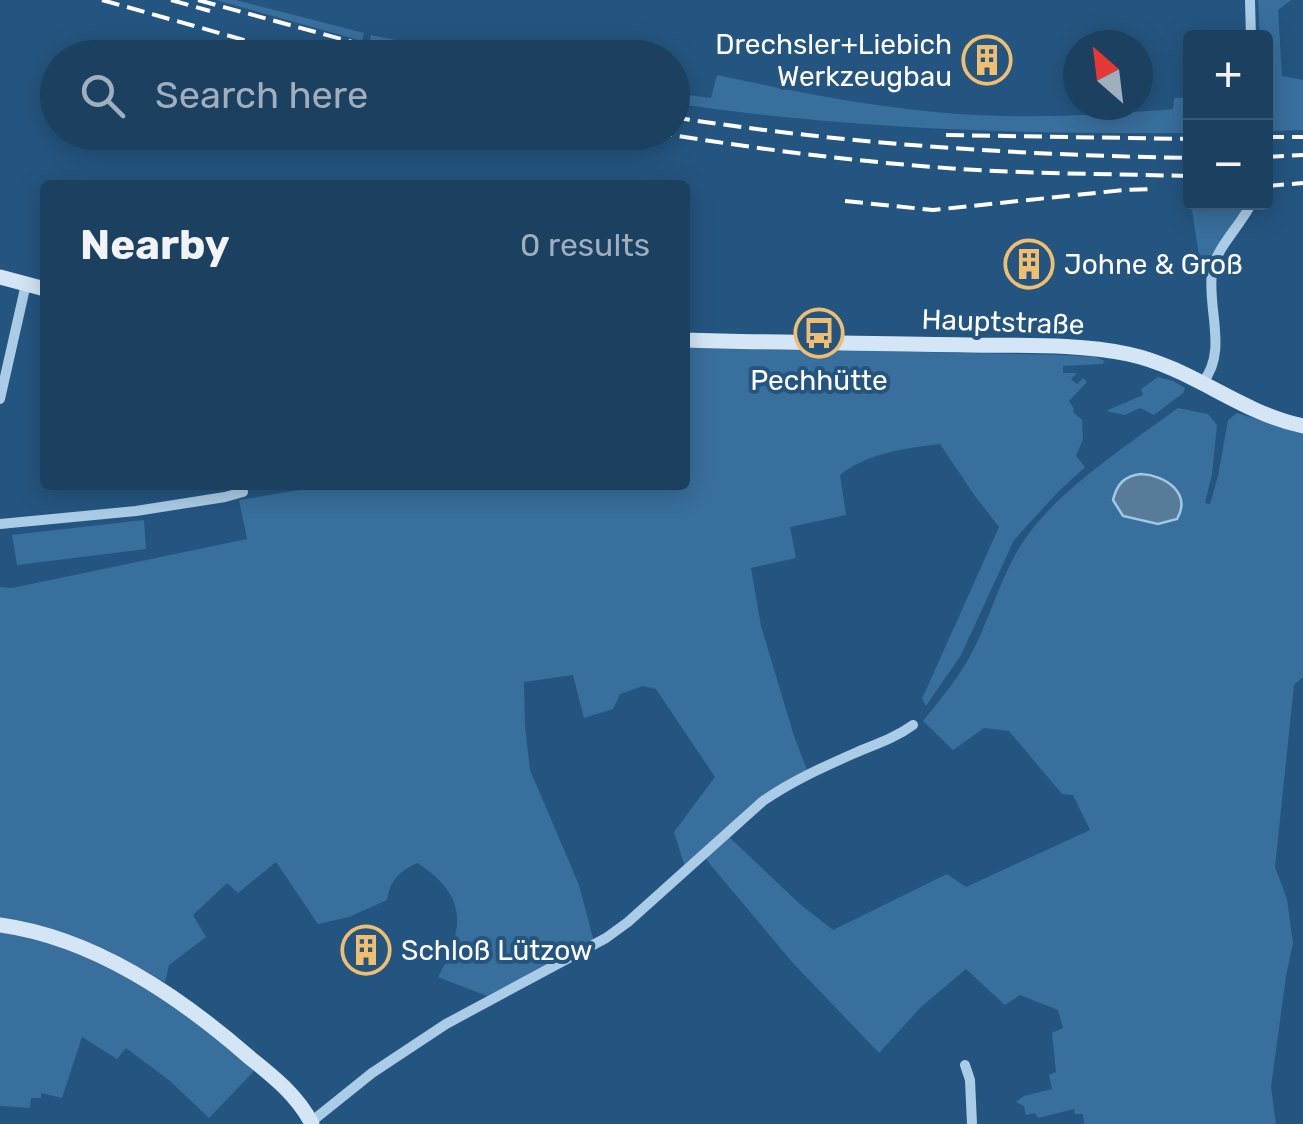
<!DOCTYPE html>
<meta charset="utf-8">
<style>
body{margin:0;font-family:Rubik,sans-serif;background:#284b69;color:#f1f3f6}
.controls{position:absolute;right:30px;top:30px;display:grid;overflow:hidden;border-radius:10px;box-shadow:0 5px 25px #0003}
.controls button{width:90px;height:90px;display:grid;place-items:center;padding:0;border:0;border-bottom:2px solid #395975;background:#1b4060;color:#f1f3f6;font:50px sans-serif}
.compass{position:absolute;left:1063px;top:30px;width:90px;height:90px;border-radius:50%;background:#1b4060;box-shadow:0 5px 25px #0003;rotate:332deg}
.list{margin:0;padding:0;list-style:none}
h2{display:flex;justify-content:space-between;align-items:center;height:130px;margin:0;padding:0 40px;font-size:42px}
h2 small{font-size:32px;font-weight:400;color:#a0afbd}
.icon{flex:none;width:55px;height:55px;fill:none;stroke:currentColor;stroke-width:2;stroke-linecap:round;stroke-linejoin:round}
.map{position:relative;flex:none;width:1303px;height:1124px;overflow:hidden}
.search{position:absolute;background:#1b4060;box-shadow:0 5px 25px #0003;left:40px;top:40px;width:650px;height:110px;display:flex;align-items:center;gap:25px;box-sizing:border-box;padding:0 35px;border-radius:55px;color:#a0afbd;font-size:38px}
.panel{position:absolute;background:#1b4060;box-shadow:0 5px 25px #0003;left:40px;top:180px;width:650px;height:310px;border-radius:10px}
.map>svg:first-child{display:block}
.green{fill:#396f9d}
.water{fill:#587b99;stroke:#9fc8e7;stroke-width:2.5}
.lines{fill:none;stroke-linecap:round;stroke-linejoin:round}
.street{stroke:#abcce6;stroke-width:10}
.secondary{stroke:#d4e6f6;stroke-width:15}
.rail{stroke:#fff;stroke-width:4;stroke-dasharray:18 8;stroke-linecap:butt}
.labels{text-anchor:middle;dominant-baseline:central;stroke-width:8;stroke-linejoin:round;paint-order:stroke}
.poi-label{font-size:28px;fill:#fff;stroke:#245580;text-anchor:start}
.street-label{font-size:28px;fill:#fff;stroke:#245580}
</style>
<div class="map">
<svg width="1303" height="1124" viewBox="0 0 1303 1124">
<rect width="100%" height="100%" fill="#245580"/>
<!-- green -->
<path class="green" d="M216,0h20l128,33 -2,8z
M1258,0h33l-13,10 4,66 21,4v50l-37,1v-93l-6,-1z
M371,35l110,22h-48l-64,-14z
M717,75c80,17 160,33 242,39 71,5 143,1 214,-5l1,-11 16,-1v36c-172,1 -347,-4 -517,-30v-10l38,5z
M1191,203h56l-39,65 -7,1z
M685,347l378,8 33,2 9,4 -3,3 -39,2v7h14l-6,6 6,5 6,-6 4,4 -18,19 5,8 -1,3 9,8 1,19 -7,17 9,11 -27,25 -44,48 -53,115 -35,51 -4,-7 77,-172 -24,-31 -35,-52c-34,4 -72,9 -100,31l6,40 -56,12 6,31 -45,10 10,58 33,110 13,34 -29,16 -93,81 -11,-35 41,-55 -59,-88 -13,-3 -23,8 -7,15 -29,9 -11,-43 -49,7 1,45 5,43 49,115 15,57 -107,54 -49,-19c27,-49 30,-82 -21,-114 -18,9 -27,17 -30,37l-38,17 -31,7 -42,-62 -38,31 -11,-10 -34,32 13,22 -37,28 -4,17 -57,-31 -54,-21 -54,-12v-331l12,1 235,-49 -8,-39 91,-15h355z
M1158,377l15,4 12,7 -2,5 -29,22 -14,-7 -15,7 -19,-4 37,-16 -2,-6z
M1178,408l30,6 9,11 -5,49 -7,29 5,1 8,-28 10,-56 9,-7 66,21v243l-9,8 -19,182 12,32 6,44 -7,33 -15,111 5,37h-192l-1,-10h-8l-1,-5 -36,9 -3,-5 -9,2 -2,-9 -8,-4 8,-6 28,-7 -3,-14 7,-3 -4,-39 11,-5 -5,-18 -38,-15 -15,10 -39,-36 -45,38 -42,46 -87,-91 -83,-99 -3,-5 23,-21 72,68 32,25 114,-56 19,13 124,-57 -17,-35 -11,-1 -53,-63 -25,-3 -31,22 -30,-29c16,-20 34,-41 46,-63 20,-36 30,-78 52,-113 33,-53 107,-100 157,-137z
M144,520l2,29 -129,16 -5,-30z
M0,932l35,6 40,11 36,18 91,55 54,47 -47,49 -39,-37 -44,-33 -9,11 -35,-22 -20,61 -21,-5v5h-10l-1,10 -30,-2z"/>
<!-- water -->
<path class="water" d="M1141,474c24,1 51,19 36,45l-19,5 -35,-8 -10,-16c4,-16 11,-24 28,-26z"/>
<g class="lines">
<!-- street -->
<path class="street" d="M1250,0l1,38
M1203,382c25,-31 4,-73 9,-110 4,-25 29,-46 40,-70
M0,399l26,-115
M0,524l136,-13 89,-14 18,-5
M965,1065l5,15 2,44
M311,1122l61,-49 74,-49 160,-86 22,-16 135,-121c29,-20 60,-34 92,-48 21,-9 40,-15 58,-28"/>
<!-- secondary -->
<path class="secondary" d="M0,277l45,12
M685,340c94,3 188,3 283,5 52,1 108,-2 160,9 65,14 110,58 175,72
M0,925c94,13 179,71 249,132 24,19 49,39 63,67"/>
<!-- rail -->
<path class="rail" d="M102,0l206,58
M171,0l39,11
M198,0l213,58
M295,47l38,11
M672,117c172,27 345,38 518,41
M654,132c102,17 204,30 306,37 77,5 154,5 230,7
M946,135l244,4
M1266,137h37
M1266,157l37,-2
M1266,186l37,-3
M845,201l88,9 191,-20 30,-1"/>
</g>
<!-- icons -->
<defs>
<g id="building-ring" transform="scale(2.5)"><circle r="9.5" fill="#245580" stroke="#f0be6f" stroke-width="1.5"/><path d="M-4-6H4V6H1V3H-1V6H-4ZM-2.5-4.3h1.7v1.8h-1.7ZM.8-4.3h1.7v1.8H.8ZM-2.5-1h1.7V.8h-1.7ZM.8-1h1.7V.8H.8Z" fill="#f0be6f"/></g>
<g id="bus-ring" transform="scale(2.5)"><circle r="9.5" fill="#245580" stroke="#f0be6f" stroke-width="1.5"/><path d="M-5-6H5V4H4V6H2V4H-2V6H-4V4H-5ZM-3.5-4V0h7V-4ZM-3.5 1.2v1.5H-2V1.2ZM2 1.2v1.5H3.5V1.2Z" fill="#f0be6f"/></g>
</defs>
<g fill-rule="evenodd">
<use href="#building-ring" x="987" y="60"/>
<use href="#building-ring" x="1029" y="264"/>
<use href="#bus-ring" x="819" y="333"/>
<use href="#building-ring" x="366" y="950"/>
</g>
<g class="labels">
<!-- poi labels -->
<g class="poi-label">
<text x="952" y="44" text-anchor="end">Drechsler+Liebich<tspan x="952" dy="32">Werkzeugbau</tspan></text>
<text x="1064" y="264">Johne &amp; Groß</text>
<text x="819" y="380" text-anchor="middle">Pechhütte</text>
<text x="401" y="950">Schloß Lützow</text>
</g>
<!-- street labels -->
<g class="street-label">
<text transform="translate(1003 322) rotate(2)">Hauptstraße</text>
</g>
</g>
</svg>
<div class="controls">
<button>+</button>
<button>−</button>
</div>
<svg class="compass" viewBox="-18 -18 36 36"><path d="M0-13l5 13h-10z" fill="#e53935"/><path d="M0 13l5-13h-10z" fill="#a0afbd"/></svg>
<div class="search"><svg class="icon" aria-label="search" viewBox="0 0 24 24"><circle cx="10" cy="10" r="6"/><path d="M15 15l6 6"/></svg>Search here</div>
<section class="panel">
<h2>Nearby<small>0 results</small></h2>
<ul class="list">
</ul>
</section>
</div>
